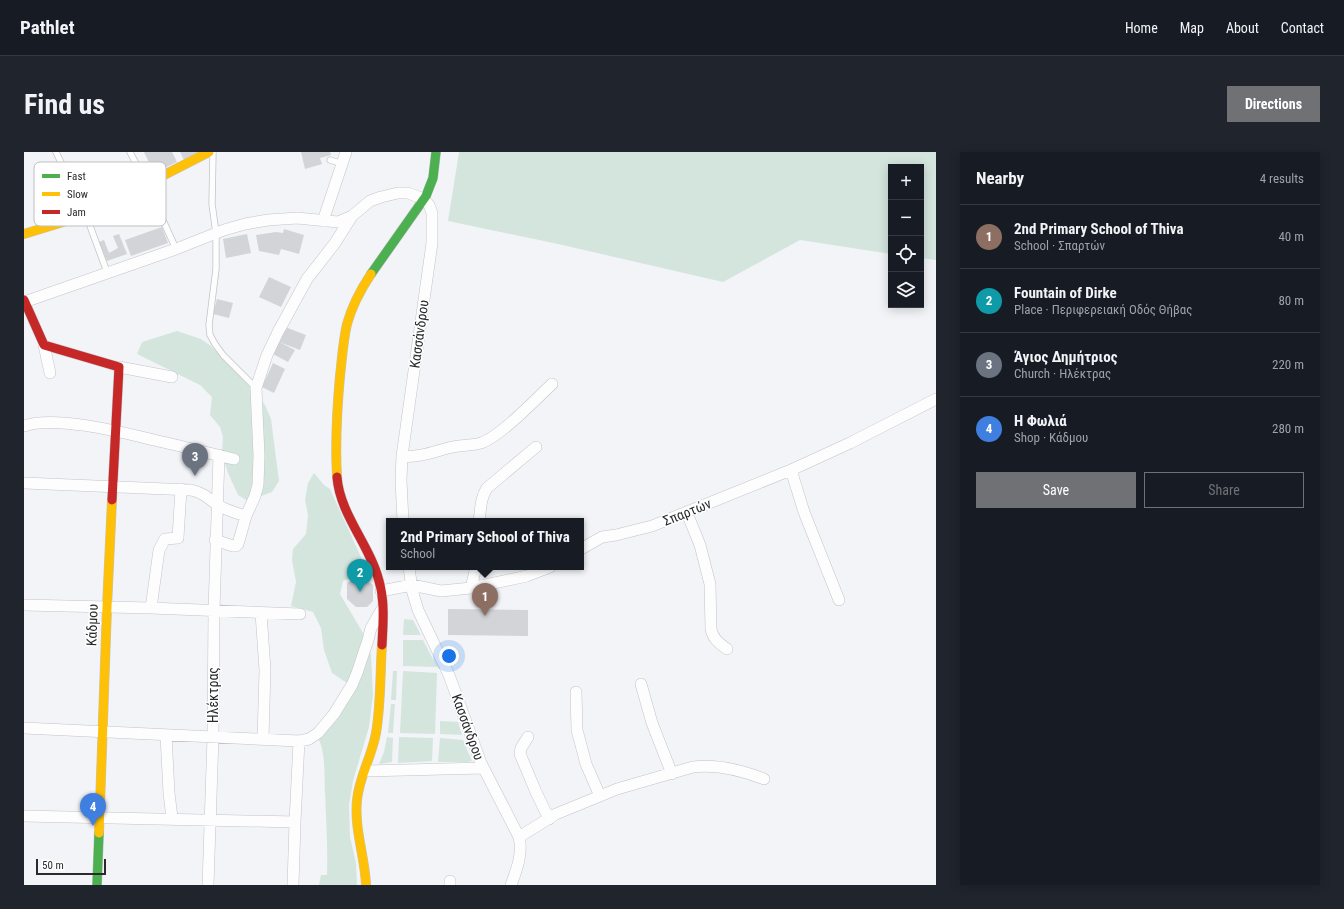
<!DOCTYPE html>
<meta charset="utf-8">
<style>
body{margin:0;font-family:"Roboto Condensed",sans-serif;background:#20242c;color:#f1f3f6}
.controls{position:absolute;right:12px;top:12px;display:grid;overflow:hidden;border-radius:0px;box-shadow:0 2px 10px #0003}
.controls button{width:36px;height:36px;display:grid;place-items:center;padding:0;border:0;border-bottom:1px solid #363941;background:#171b24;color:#f1f3f6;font:20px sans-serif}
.scale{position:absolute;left:12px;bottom:10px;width:70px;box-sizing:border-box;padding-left:4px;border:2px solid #292a2d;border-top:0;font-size:11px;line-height:14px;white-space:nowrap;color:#292a2d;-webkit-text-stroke:3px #fff;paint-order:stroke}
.you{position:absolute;left:425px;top:504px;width:14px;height:14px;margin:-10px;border:3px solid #fff;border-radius:50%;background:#1a73e8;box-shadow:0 0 0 6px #1a73e833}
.badge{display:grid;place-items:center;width:26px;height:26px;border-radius:50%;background:#6f7174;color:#fff;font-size:13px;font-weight:700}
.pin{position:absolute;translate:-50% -33px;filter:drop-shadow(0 1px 2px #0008)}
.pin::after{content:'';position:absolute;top:21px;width:14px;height:12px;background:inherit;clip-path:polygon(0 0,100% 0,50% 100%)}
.popup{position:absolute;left:362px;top:366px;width:198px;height:52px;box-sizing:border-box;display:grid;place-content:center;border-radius:0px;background:#171b24;filter:drop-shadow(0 1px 3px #0005);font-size:13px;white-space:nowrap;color:#9ea1a6}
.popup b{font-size:15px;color:#f1f3f6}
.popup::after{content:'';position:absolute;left:50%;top:100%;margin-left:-8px;border:8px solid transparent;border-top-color:#171b24}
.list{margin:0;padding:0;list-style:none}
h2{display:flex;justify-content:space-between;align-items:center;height:52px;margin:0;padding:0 16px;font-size:17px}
h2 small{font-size:13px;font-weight:400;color:#9ea1a6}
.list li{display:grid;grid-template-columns:26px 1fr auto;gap:12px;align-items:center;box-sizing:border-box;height:64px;padding:0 16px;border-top:1px solid #363941}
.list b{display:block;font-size:15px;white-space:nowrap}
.list p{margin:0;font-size:13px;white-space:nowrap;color:#9ea1a6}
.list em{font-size:13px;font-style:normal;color:#9ea1a6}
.actions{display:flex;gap:8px;padding:12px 16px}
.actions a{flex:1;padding:9px 0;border:1px solid #6f7174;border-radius:0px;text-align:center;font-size:14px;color:#6f7174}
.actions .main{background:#6f7174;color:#fff}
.icon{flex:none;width:22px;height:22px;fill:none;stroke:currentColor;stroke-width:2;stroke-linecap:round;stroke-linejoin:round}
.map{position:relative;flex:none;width:912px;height:733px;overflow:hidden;border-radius:0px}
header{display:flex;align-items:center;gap:24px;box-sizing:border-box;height:56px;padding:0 20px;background:#171b24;border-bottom:1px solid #363941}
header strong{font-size:19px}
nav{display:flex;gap:22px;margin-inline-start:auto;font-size:14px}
.intro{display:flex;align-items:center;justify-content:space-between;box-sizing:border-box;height:96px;padding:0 24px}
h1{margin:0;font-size:28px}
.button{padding:10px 18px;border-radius:0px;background:#6f7174;color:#fff;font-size:14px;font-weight:700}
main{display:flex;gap:24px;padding:0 24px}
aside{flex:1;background:#171b24;border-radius:0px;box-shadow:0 2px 10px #0003}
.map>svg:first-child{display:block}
.green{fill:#d4e5de}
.building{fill:#d3d4d7}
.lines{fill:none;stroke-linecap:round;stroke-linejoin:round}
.lane-casing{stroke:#c2c4c7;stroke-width:7}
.street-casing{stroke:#c2c4c7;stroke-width:12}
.fast-casing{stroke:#c2c4c7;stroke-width:10}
.slow-casing{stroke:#c2c4c7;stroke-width:10}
.jam-casing{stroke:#c2c4c7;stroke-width:10}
.lane{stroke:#fdfdfe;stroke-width:5.5}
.street{stroke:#fdfdfe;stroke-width:11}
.fast{stroke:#4caf50;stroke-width:9}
.slow{stroke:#ffc107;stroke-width:9}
.jam{stroke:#c62828;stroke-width:9}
.labels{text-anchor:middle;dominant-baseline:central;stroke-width:3;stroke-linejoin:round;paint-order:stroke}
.street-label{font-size:14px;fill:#292a2d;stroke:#fff}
.key{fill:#fff;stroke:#bfbfc0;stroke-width:1}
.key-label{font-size:11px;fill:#292a2d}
</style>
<header>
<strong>Pathlet</strong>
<nav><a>Home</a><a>Map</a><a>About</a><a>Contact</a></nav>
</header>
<div class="intro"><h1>Find us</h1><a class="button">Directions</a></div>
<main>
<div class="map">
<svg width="912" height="733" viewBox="0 0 912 733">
<rect width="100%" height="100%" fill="#f2f4f8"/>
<!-- green -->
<path class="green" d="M435,0h477v108l-15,-2v-91h-30v87l-91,-14 -77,42 -165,-38 -110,-23z
M153,179l24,8 10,7 40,42 14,17 6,14 8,62 -7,11 -24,9 -10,-6 -10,-22 -6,-20 1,-16 -3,-10 -10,-12 2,-18 -12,-12 -63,-31 5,-12z
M290,321l10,12 6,4 35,77 -1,6 -21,9 -3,13 23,39 8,22 2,40 -4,32 -16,54 -4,24 1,32 6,26 1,22h-38l2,-10h6c1,-28 -1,-55 -2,-83 -1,-17 1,-39 -7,-54l38,-49 -24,-16 -8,-23 -3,-22 -8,-16 -22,-6 5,-24 -4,-22 1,-11 13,-15 2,-19 -3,-15 3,-17z
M380,467l9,1 8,15h-18z
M379,488h20l14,27 -34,-1z
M369,519h4l-1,29h-5z
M379,519l34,2 -2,61 -35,-1z
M367,552h4l-2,29h-5z
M416,569l18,1 4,13 -22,-1z
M363,585l6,1 -1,24 -13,2 5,-12z
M375,585l34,1 -1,23 -34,2z
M416,586l23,2 9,21 -4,1h-30z"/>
<!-- building -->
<path class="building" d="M120,0h28l5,10 -23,11z
M156,0h21l-17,8z
M277,0h29l1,3 -11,3 2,6 -17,5z
M138,75l6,16 -37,13 -6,-16z
M260,77l20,6 -5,19 -18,-5 -2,6 -20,-4 -3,-16 20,-3 7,1z
M95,82l8,20 -20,7 -8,-19 5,-2 5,13 9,-5 -5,-12z
M223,82l4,19 -25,5 -3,-19z
M245,125l22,10 -10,20 -22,-10z
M193,147l16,4 -4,15 -16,-4z
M261,175l21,8 -6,15 -21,-8 16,8 -7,12 -17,-9z
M249,211l12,6 -11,24 -12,-6z
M330,427l12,1 7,5v16l-6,6h-11l-9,-8v-16z
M424,457l80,1v26l-80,-1z"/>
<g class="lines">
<!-- lane casing -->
<g class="lane-casing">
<path id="lane" d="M32,0l30,63 21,57
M106,0l17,33 29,64
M189,1l-1,51 4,29v36l-7,56 1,10 5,9 8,11 33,33
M306,8l13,4"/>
</g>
<!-- street casing -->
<g class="street-casing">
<path id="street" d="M299,69l23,-69
M0,150l152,-53 48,-19 21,-6 23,-4 29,-2 41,4 14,-6 18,-15 11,-4 17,-4h10l16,6 5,6 3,8v30l-30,213 -1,24 2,41
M20,193l6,28
M95,215l53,10
M0,274c31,-11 97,6 130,14 27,6 54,13 80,19
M378,304c16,2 31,-4 46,-8 10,-3 22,-2 33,-5 20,-7 55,-44 71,-59
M0,331l167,7c12,3 16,7 25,14 9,6 20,9 30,12
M663,361l13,32 10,39 1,45c2,10 8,14 16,20
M455,369c2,-12 1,-22 8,-33l49,-41
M191,388l18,6h3l2,-2 8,-28 9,-20 3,-11 1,-29 -3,-68 11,-33 11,-23 29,-53 28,-36 17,-27
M557,397l21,-12 14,-2 36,-9 139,-56
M385,415l3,23 6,20 31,65 32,88 38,74c4,16 -2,32 -8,48
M447,436l5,-21
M357,439l31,-6 29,6 30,-3 56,-12 23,-9
M815,448l-35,-88 -13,-42 59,-27 86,-44
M0,453l127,3 149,6
M127,456l8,-58 6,-11 13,-1 3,-49
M237,461l4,57 -2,69
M617,532l11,39 20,51
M552,540l1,38 9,34 14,32
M0,576l275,13 10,-2 9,-6 16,-19 18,-29 5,-12 11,-33 3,-12 11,-19
M142,583l3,58 3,25
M504,585l-7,11 -1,6 16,38 13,27
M342,619l117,-3
M0,664l271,6
M495,685l37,-23 44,-18 17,-7 76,-22c24,-3 48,3 71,12
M184,733l5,-148 1,-127 5,-155
M269,733l2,-63 4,-81
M426,733v-4"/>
</g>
<!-- fast casing -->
<g class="fast-casing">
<path id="fast" d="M347,122l55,-78 7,-18 3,-26
M73,733l2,-52"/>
</g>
<!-- slow casing -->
<g class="slow-casing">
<path id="slow" d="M0,82l62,-19 123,-63
M313,325c-2,-34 0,-68 3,-101 2,-17 3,-35 7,-52 5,-18 14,-35 24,-50
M75,681l8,-226 5,-107
M342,733c-1,-28 -12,-56 -9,-85 2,-23 15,-44 19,-67 5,-29 4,-59 6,-88"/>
</g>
<!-- jam casing -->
<g class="jam-casing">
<path id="jam" d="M0,148l20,45 75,22 -7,133
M313,325c3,38 33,68 42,104 6,20 4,43 3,64"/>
</g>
<!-- lane -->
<use href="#lane" class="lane"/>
<!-- street -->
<use href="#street" class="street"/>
<!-- fast -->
<use href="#fast" class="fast"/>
<!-- slow -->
<use href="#slow" class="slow"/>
<!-- jam -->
<use href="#jam" class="jam"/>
</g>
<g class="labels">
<!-- street labels -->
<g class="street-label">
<text transform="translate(395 182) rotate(-82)">Κασσάνδρου</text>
<text transform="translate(663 360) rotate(-22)">Σπαρτών</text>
<text transform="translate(68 473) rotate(-88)">Κάδμου</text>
<text transform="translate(189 543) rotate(-90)">Ηλέκτρας</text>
<text transform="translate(444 575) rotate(70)">Κασσάνδρου</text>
</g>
</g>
<!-- legend -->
<rect x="10" y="10" width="132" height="64" rx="6" class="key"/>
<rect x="18" y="22" width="18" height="4" fill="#4caf50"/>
<rect x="18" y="40" width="18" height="4" fill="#ffc107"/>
<rect x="18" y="58" width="18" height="4" fill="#c62828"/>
<g class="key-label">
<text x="43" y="28">Fast</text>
<text x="43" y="46">Slow</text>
<text x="43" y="64">Jam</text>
</g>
</svg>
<div class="controls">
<button>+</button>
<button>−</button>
<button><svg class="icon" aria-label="locate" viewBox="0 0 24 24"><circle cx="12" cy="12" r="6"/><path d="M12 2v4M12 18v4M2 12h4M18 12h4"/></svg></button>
<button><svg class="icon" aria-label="layers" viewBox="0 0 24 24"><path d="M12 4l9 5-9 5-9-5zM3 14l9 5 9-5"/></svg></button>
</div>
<div class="scale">50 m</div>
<div class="you"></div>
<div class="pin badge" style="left:461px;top:464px;background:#8d6e63">1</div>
<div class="popup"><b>2nd Primary School of Thiva</b>School</div>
<div class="pin badge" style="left:336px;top:440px;background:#0f9aa8">2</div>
<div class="pin badge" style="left:171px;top:324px;background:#6b7280">3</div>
<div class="pin badge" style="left:69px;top:674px;background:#3f7fe0">4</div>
</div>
<aside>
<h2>Nearby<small>4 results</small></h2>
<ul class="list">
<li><span class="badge" style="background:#8d6e63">1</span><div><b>2nd Primary School of Thiva</b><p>School · Σπαρτών</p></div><em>40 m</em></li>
<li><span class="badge" style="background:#0f9aa8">2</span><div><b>Fountain of Dirke</b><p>Place · Περιφερειακή Οδός Θήβας</p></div><em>80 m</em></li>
<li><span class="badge" style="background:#6b7280">3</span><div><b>Άγιος Δημήτριος</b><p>Church · Ηλέκτρας</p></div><em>220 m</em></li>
<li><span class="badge" style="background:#3f7fe0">4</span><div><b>Η Φωλιά</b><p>Shop · Κάδμου</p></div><em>280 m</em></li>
</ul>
<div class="actions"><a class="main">Save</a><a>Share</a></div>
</aside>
</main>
